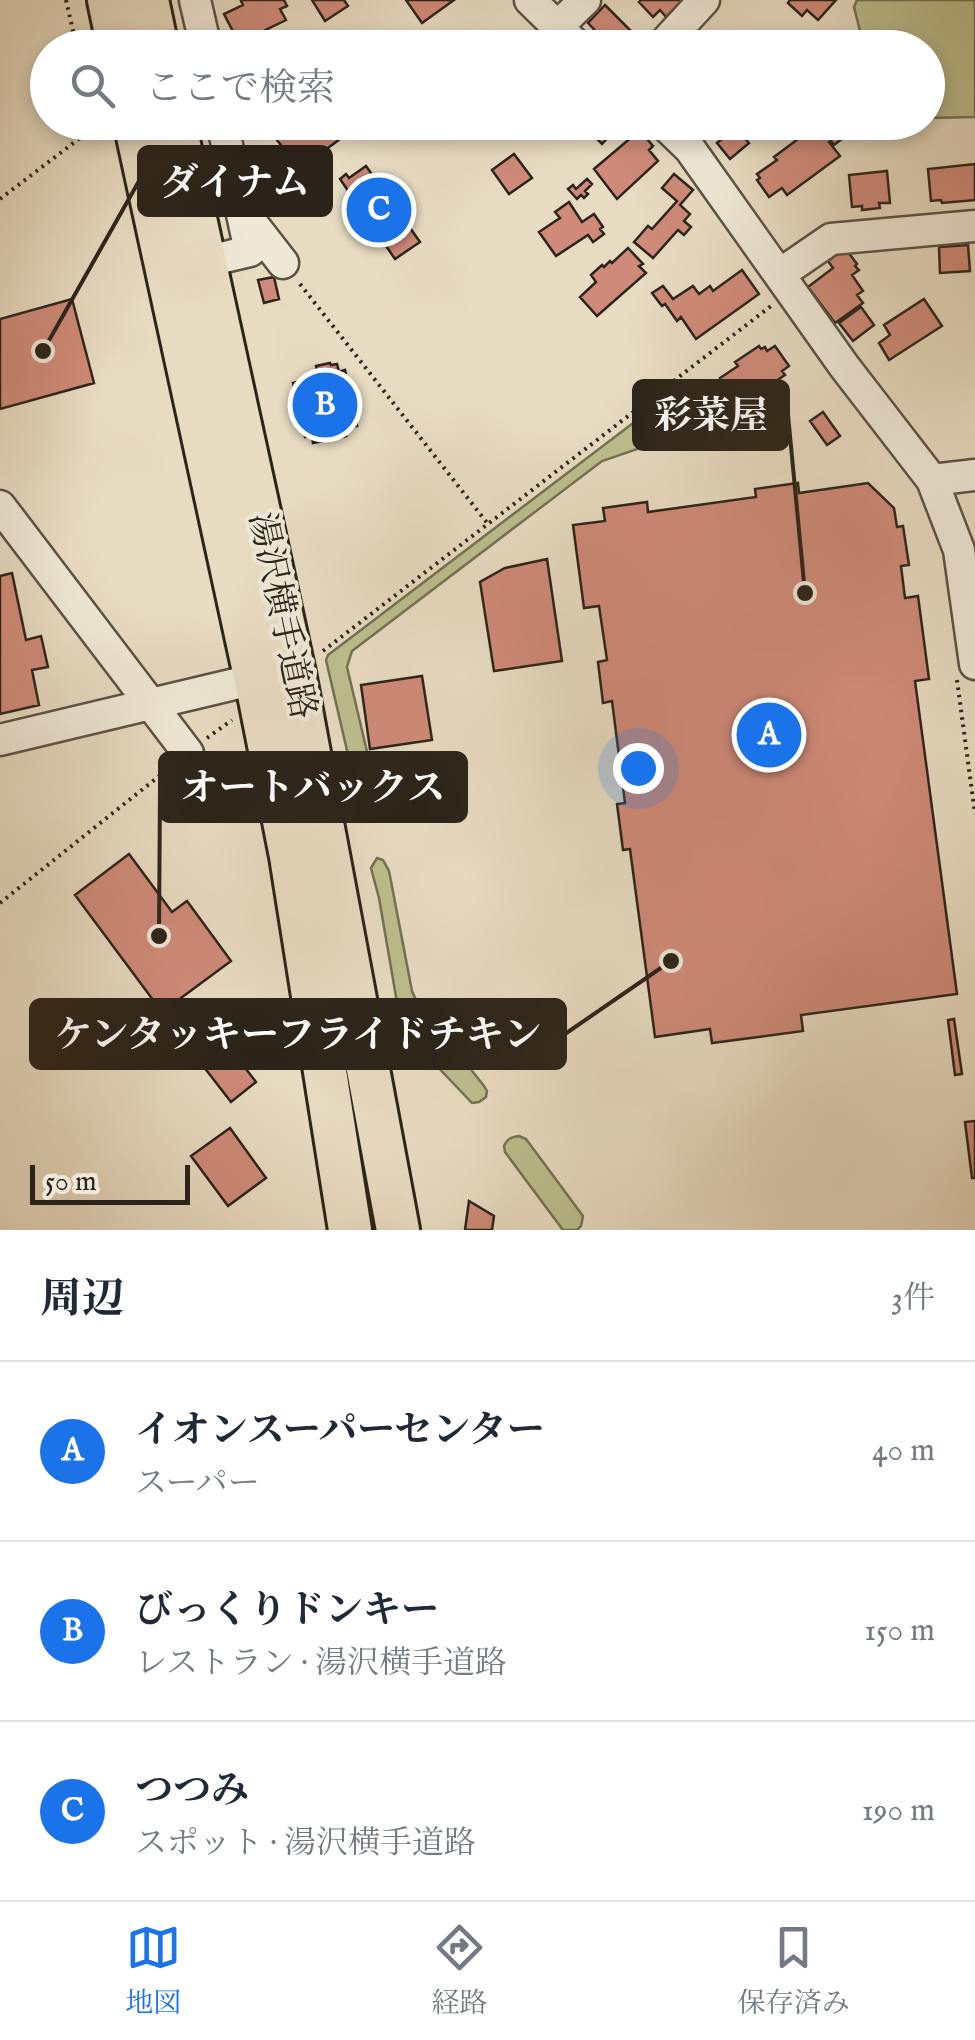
<!DOCTYPE html>
<html lang="ja">
<meta charset="utf-8">
<style>
body{margin:0;font-family:"IM FELL English","Noto Serif JP",serif;background:#f6f6f7;color:#1f2937}
.scale{position:absolute;left:30px;bottom:25px;width:160px;box-sizing:border-box;padding-left:10px;border:5px solid #2c241a;border-top:0;font-size:28px;line-height:35px;white-space:nowrap;color:#2c241a;-webkit-text-stroke:8px #efe8d7;paint-order:stroke}
.you{position:absolute;left:638px;top:768px;width:35px;height:35px;margin:-25px;border:8px solid #fff;border-radius:50%;background:#1a73e8;box-shadow:0 0 0 15px #1a73e833}
.badge{display:grid;place-items:center;width:65px;height:65px;border-radius:50%;background:#1a73e8;color:#fff;font-size:32px;font-weight:700}
.pin{position:absolute;translate:-50% -50%;border:5px solid #fff;box-shadow:0 2px 10px #0006}
.list{margin:0;padding:0;list-style:none}
h2{display:flex;justify-content:space-between;align-items:center;height:130px;margin:0;padding:0 40px;font-size:42px}
h2 small{font-size:32px;font-weight:400;color:#747a83}
.list li{display:grid;grid-template-columns:65px 1fr auto;gap:30px;align-items:center;box-sizing:border-box;height:180px;padding:0 40px;border-top:2px solid #e0e1e3}
.list b{display:block;font-size:38px;white-space:nowrap}
.list p{margin:0;font-size:32px;white-space:nowrap;color:#747a83}
.list em{font-size:32px;font-style:normal;color:#747a83}
.icon{flex:none;width:55px;height:55px;fill:none;stroke:currentColor;stroke-width:2;stroke-linecap:round;stroke-linejoin:round}
.map{position:relative;flex:none;width:975px;height:1230px;overflow:hidden}
.search{position:absolute;background:#fff;box-shadow:0 5px 15px #0003;left:30px;right:30px;top:30px;height:110px;display:flex;align-items:center;gap:25px;box-sizing:border-box;padding:0 35px;border-radius:55px;color:#747a83;font-size:38px}
.sheet{height:670px;background:#fff}
nav{display:flex;justify-content:space-around;align-items:center;box-sizing:border-box;height:140px;border-top:2px solid #e0e1e3;background:#fff;font-size:28px;color:#747a83}
nav a{display:grid;justify-items:center;gap:5px}
nav .on{color:#1a73e8}
.map>svg:first-child{display:block}
.green{fill:#bcbe8e;stroke:#747154;stroke-width:2.5}
.building{fill:#cf8a79;stroke:#2c241a;stroke-width:2.5}
.lines{fill:none;stroke-linecap:round;stroke-linejoin:round}
.minor-casing{stroke:#5b5244;stroke-width:35}
.highway-casing{stroke:#2c241a;stroke-width:48}
.path{stroke:#2c241a;stroke-width:4;stroke-dasharray:2.5 5;stroke-linecap:butt}
.minor{stroke:#efe8d7;stroke-width:30}
.highway{stroke:#e7dbc1;stroke-width:42}
.labels{text-anchor:middle;dominant-baseline:central;stroke-width:8;stroke-linejoin:round;paint-order:stroke}
.street-label{font-size:35px;fill:#2c241a;stroke:#efe8d7}
.leader{fill:none;stroke:#2c241a;stroke-width:4}
.callout-dot{fill:#2c241a;stroke:#efe8d7;stroke-width:4}
.callout{fill:#2c241a;stroke:#2c241a;stroke-width:4}
.callout-label{font-size:38px;text-anchor:middle;font-weight:bold;fill:#fff}
</style>
<div class="map">
<svg width="975" height="1230" viewBox="0 0 975 1230">
<rect width="100%" height="100%" fill="#e7dbc1"/>
<filter id="stains"><feTurbulence type="fractalNoise" baseFrequency=".002" numOctaves="4"/><feColorMatrix values="0 0 0 0 .2 0 0 0 0 .09 0 0 0 0 .02 0 0 0 .5 -.17"/></filter>
<radialGradient id="worn" r=".72"><stop offset=".6" stop-color="#630" stop-opacity="0"/><stop offset="1" stop-color="#630" stop-opacity=".3"/></radialGradient>
<!-- green -->
<path class="green" d="M857,0h118v117l-47,1v-70l-64,-1 -10,-40z
M641,417c11,1 17,8 19,19l-5,7 -53,18 -250,190 -5,16 31,131 -2,10 -9,3 -8,-9 -33,-142 2,-5z
M377,858l6,2 6,11 23,120 4,9 68,86 3,5 -1,6 -7,5 -7,1 -56,-59 -17,-30 -20,-116 -8,-30z
M519,1136l7,3 57,77 -2,10 -4,4h-14l-58,-78 -1,-6c3,-7 7,-9 15,-10z"/>
<!-- building -->
<path class="building" d="M243,0h41l3,6 -7,3 6,11 -47,23 -15,-29 19,-9 -2,-4z
M312,0h32l4,6 -23,15z
M406,0h48l-32,23z
M641,0h43l-18,17 -6,-7 -7,7 -14,-15z
M790,0h46l-18,20 -11,-10 -5,6 -14,-13z
M605,5l27,27 -16,16h-4l-24,-25z
M509,32l13,16h-31z
M300,122h38l9,12 -48,35 -22,-29z
M580,122h42l-20,22z
M829,122h35l-30,23 -3,-4 -2,1 11,14 -53,39 -5,-7 -13,9 -12,-17 3,-2 -3,-4 20,-14 -3,-3 32,-24 5,-2 2,3 2,-2 4,6 7,-5 -4,-6z
M736,127l13,16 -19,16 -13,-16z
M641,132l12,14 -4,4 9,11 -41,38 -23,-30 39,-33 1,2z
M514,154l18,24 -23,16 -17,-24z
M975,164v36l-33,3 -1,-3 -10,1 -3,-32z
M366,166l54,76 -25,17 -55,-80 6,-5 3,4z
M887,171l3,32h-11l1,5 -18,2v-4l-10,1 -3,-32z
M674,174l19,16 -13,15 10,9 -6,7 7,6 -7,8 -6,-5 -25,28 -19,-16 14,-16 4,3 25,-28 -15,-13z
M587,179l5,5 -7,7 3,3 -4,4 -3,-3 -4,4 -9,-10 5,-4 3,4z
M569,202l13,20 12,-8 9,13 -3,2 4,5 -11,8 -5,-7 -32,21 -17,-24 21,-14 -5,-6z
M968,245l2,26 -30,2 -1,-26z
M628,248l15,16 -4,2 7,7 -49,43 -17,-19 16,-15 -5,-7 11,-10 2,2 6,-6 2,2z
M845,248l12,16 -2,2 4,4 -7,5 11,16 -6,4 6,8 -28,20 -27,-36 25,-19 -5,-7z
M742,270l17,24 -63,45 -15,-22 -4,4 -12,-17 -3,2 -10,-13 11,-7 10,13 20,-13 6,8 11,-8 3,5z
M274,277l5,22 -15,4 -6,-23z
M72,299l22,84 -94,26v-90z
M924,299l18,27 -53,34 -10,-17 11,-8 -6,-10z
M861,307l13,18 -21,16 -14,-18z
M759,346l2,3 4,-2 2,4 8,-5 14,20 -7,5 3,4 -44,29 -12,-18 -3,1 -6,-9 18,-12 -3,-4z
M330,363l1,2 6,-1 2,8 6,-2 12,56 -13,3 2,7 -33,7 -1,-8 -7,2 -12,-54 25,-6 -2,-11z
M823,412l17,24 -13,9 -17,-24z
M798,483l1,10 69,-10 26,25 3,19 6,-1 6,39 -8,1 4,32 13,-2 11,83 -14,2 42,313 -156,21 2,16 -91,12 -2,-14 -55,8 -25,-188 -7,1 -6,-46 8,-1 -13,-102 -9,2 -5,-41 9,-2 -8,-54 -15,2 -11,-83 32,-4 -2,-13 44,-6 1,10 108,-15 -1,-8z
M547,559l15,102 -68,10 -14,-89 25,-14z
M12,573l14,67 15,-4 7,31 -16,3 7,35 -39,9v-138z
M422,676l10,64 -62,9 -9,-64z
M129,854l43,58 15,-11 44,60 -69,51 -87,-117z
M954,1019l8,55 -7,1 -7,-55z
M223,1039l33,43 -25,20 -31,-40 14,-11 -2,-4z
M975,1121v57h-3l-7,-56z
M230,1128l36,50 -38,28 -37,-50z
M469,1201l25,15 -2,14h-27z"/>
<g class="lines">
<!-- minor casing -->
<g class="minor-casing">
<path id="minor" d="M195,0l11,48
M530,0l49,48
M557,27l28,-27
M660,48l44,-48
M662,122l28,27 154,217 88,114 27,70 16,114
M248,218l35,45
M204,262l46,-11 -28,-129
M780,274l51,-35 144,-13
M932,480l43,-5
M0,506l188,247
M0,740l239,-57 16,-7"/>
</g>
<!-- highway casing -->
<g class="highway-casing">
<path id="highway" d="M109,0l10,48
M147,0l10,48
M135,122l125,577 31,157 59,374
M174,122l120,551 104,557"/>
</g>
<!-- path -->
<path class="path" d="M66,0l11,48
M0,199l101,-77
M300,284l188,240
M323,651l448,-345
M957,680l18,134
M207,738l25,-18
M0,903l168,-134"/>
<!-- minor -->
<use href="#minor" class="minor"/>
<!-- highway -->
<use href="#highway" class="highway"/>
</g>
<g class="labels">
<!-- street labels -->
<g class="street-label">
<text transform="translate(281 616) rotate(78)">湯沢横手道路</text>
</g>
</g>
<!-- callouts -->
<path class="leader" d="M43 351L139 181M805 593L788 415M159 936L160 787M671 961L565 1034"/>
<g class="callout-dot">
<circle cx="43" cy="351" r="10"/>
<circle cx="805" cy="593" r="10"/>
<circle cx="159" cy="936" r="10"/>
<circle cx="671" cy="961" r="10"/>
</g>
<g class="callout">
<rect x="139" y="147" width="192" height="68" rx="10"/>
<rect x="634" y="381" width="154" height="68" rx="10"/>
<rect x="160" y="753" width="306" height="68" rx="10"/>
<rect x="31" y="1000" width="534" height="68" rx="10"/>
</g>
<g class="callout-label">
<text x="235" y="195">ダイナム</text>
<text x="711" y="428">彩菜屋</text>
<text x="313" y="800">オートバックス</text>
<text x="298" y="1047">ケンタッキーフライドチキン</text>
</g>
<rect width="100%" height="100%" filter="url(#stains)"/>
<rect width="100%" height="100%" fill="url(#worn)"/>
</svg>
<div class="scale">50 m</div>
<div class="you"></div>
<div class="pin badge" style="left:769px;top:735px">A</div>
<div class="pin badge" style="left:325px;top:405px">B</div>
<div class="pin badge" style="left:379px;top:210px">C</div>
<div class="search"><svg class="icon" aria-label="search" viewBox="0 0 24 24"><circle cx="10" cy="10" r="6"/><path d="M15 15l6 6"/></svg>ここで検索</div>
</div>
<section class="sheet">
<h2>周辺<small>3件</small></h2>
<ul class="list">
<li><span class="badge">A</span><div><b>イオンスーパーセンター</b><p>スーパー</p></div><em>40 m</em></li>
<li><span class="badge">B</span><div><b>びっくりドンキー</b><p>レストラン · 湯沢横手道路</p></div><em>150 m</em></li>
<li><span class="badge">C</span><div><b>つつみ</b><p>スポット · 湯沢横手道路</p></div><em>190 m</em></li>
</ul>
</section>
<nav>
<a class="on"><svg class="icon" aria-label="map" viewBox="0 0 24 24"><path d="M3 6l6-2 6 2 6-2v14l-6 2-6-2-6 2zM9 4v14M15 6v14"/></svg>地図</a>
<a><svg class="icon" aria-label="directions" viewBox="0 0 24 24"><path d="M12 3l9 9-9 9-9-9zM9 14v-3h6M13 9l2 2-2 2"/></svg>経路</a>
<a><svg class="icon" aria-label="saved" viewBox="0 0 24 24"><path d="M7 4h10v16l-5-4-5 4z"/></svg>保存済み</a>
</nav>
